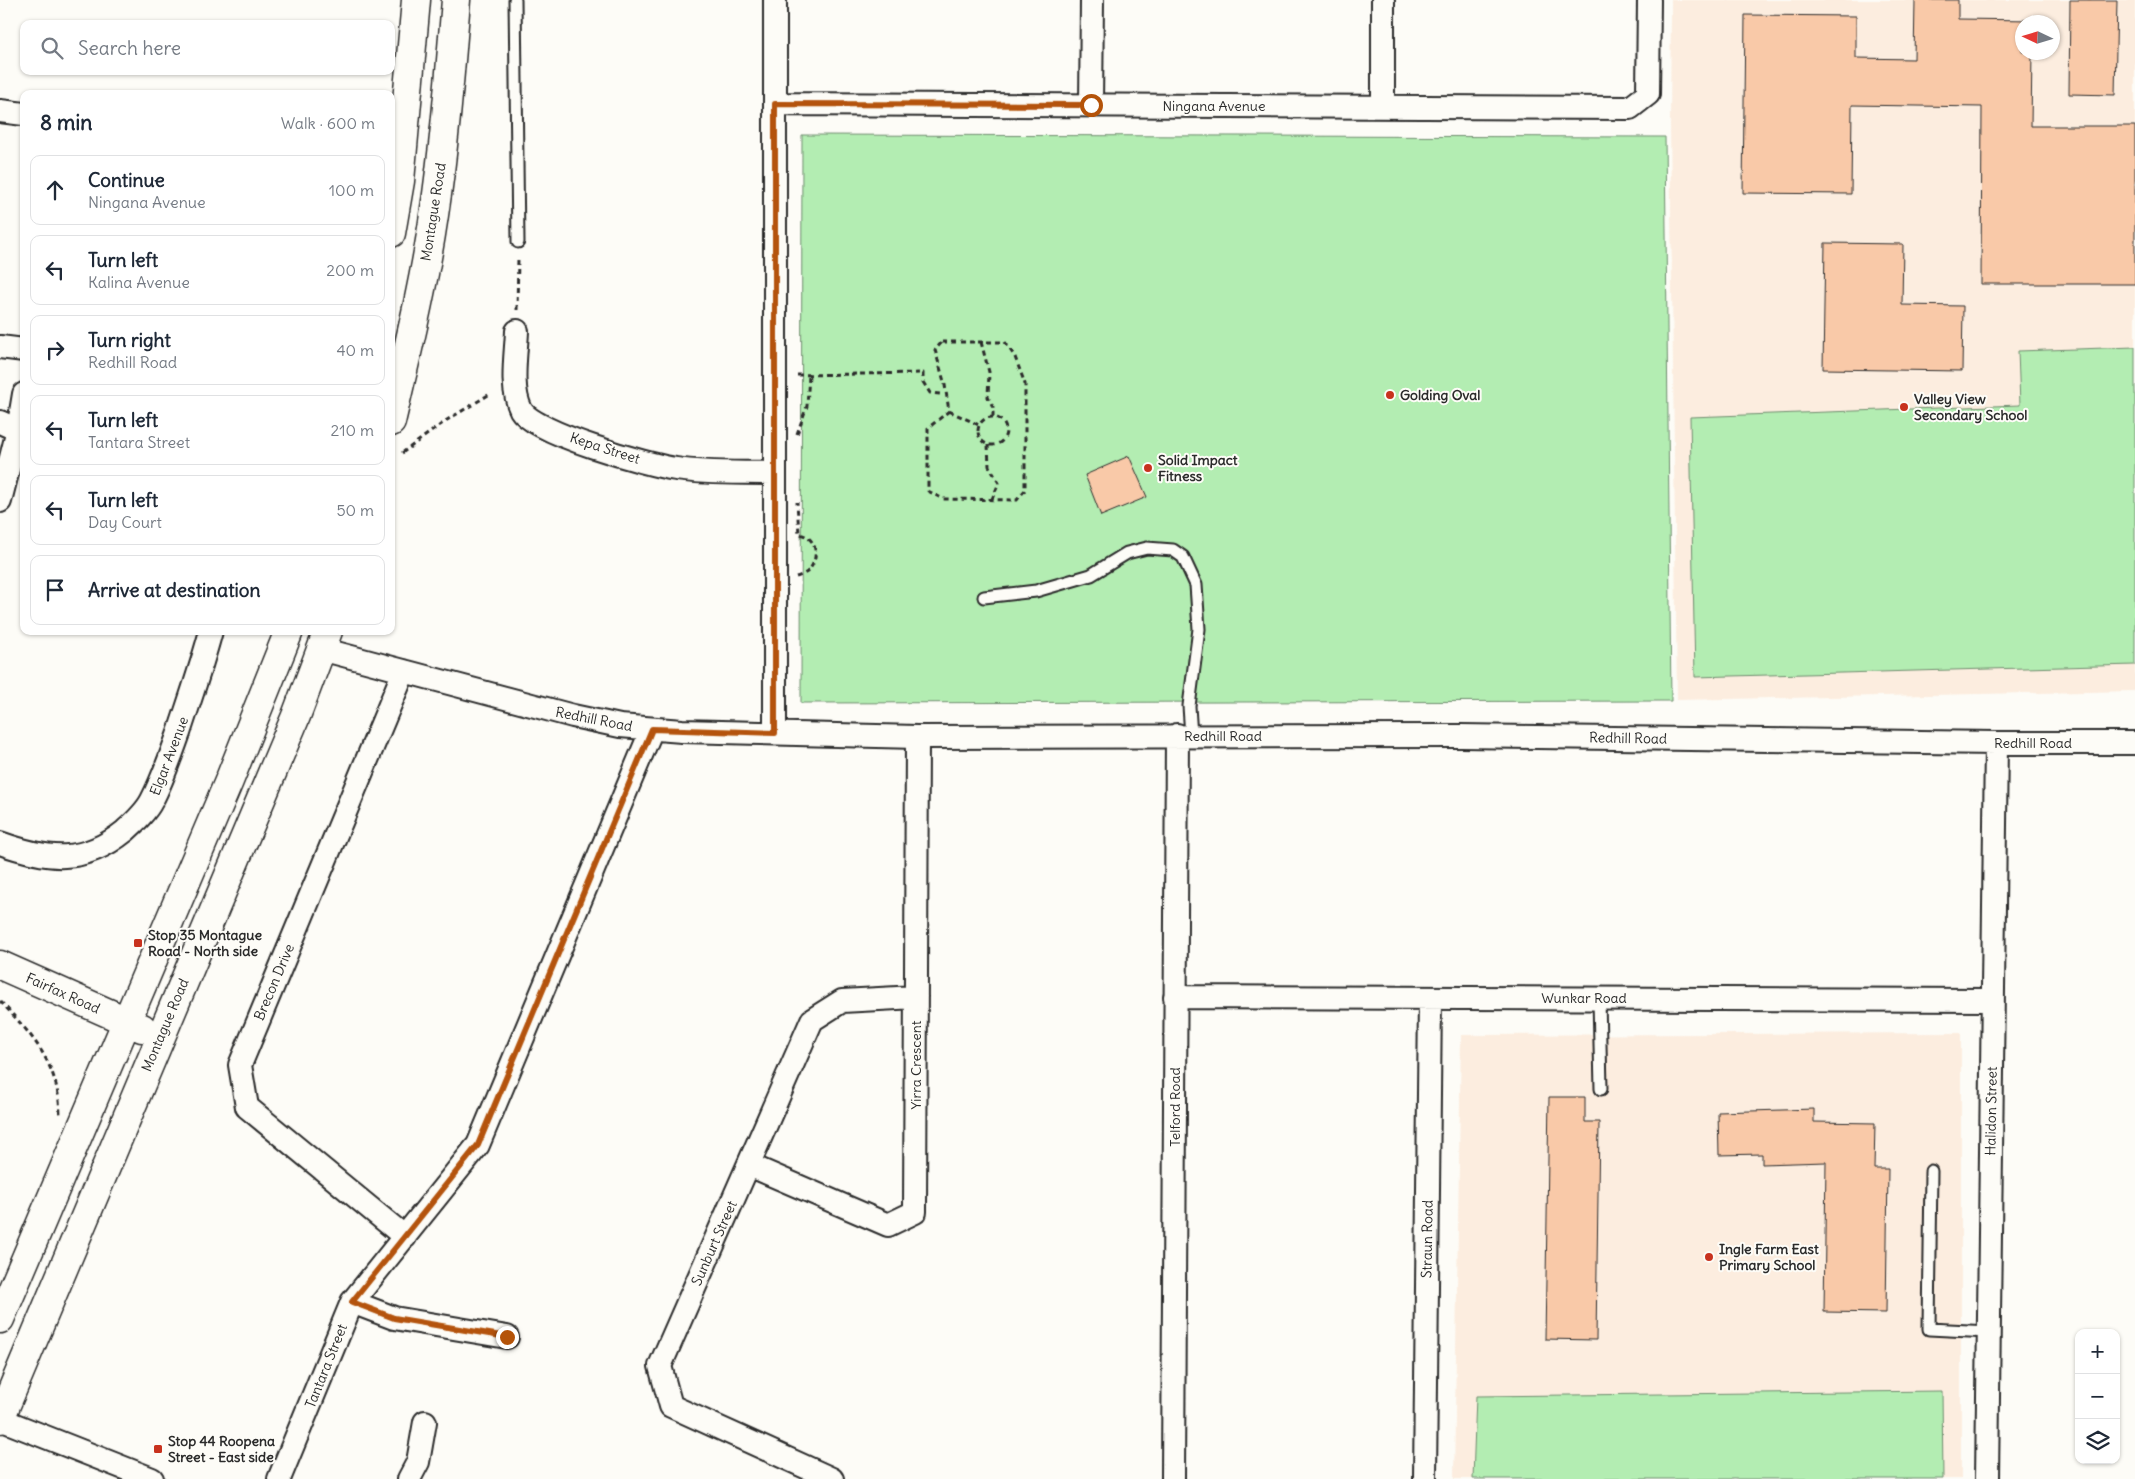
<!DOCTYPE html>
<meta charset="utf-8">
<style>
body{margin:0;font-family:Delius,sans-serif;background:#f2f2f3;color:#1f2937}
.controls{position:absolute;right:15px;bottom:15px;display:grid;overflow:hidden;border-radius:10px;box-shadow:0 1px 4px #0004}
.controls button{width:45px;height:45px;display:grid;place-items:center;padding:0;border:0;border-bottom:1px solid #e0e1e3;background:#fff;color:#1f2937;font:25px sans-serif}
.compass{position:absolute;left:2015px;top:15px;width:45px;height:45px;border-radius:50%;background:#fff;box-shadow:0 1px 4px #0004;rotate:274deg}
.stop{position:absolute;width:15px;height:15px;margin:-11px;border:4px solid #b45309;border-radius:50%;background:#fff}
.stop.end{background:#b45309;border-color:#fff;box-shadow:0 1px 5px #0008}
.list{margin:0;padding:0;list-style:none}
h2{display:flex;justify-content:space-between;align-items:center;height:65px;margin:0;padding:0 20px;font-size:21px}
h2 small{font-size:16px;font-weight:400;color:#747a83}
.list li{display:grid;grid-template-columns:32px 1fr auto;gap:15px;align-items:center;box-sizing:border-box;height:70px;margin:0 10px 10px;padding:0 10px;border:1px solid #e0e1e3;border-radius:10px}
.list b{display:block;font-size:19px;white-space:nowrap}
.list p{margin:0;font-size:16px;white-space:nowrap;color:#747a83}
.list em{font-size:16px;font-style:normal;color:#747a83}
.icon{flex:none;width:28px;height:28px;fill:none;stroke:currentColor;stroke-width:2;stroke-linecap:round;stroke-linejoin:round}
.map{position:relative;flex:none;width:2135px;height:1479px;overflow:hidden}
.search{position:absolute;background:#fff;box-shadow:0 1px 4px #0004;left:20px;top:20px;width:375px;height:55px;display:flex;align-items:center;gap:12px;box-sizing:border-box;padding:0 18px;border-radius:10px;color:#747a83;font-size:19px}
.panel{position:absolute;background:#fff;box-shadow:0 1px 4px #0004;left:20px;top:90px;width:375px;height:545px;border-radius:10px}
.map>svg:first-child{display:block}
.built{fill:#fceddf;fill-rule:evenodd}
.green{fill:#b3edb2;stroke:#6f8c6e}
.building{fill:#f9c9a8;stroke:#2b2b2b}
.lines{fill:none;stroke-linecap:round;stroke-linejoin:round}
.lane-casing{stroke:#2b2b2b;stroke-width:15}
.street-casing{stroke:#2b2b2b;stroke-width:26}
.secondary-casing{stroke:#2b2b2b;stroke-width:31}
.path{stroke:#2b2b2b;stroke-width:3;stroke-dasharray:5 4;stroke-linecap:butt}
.lane{stroke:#fdfcf7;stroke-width:11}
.street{stroke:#fdfcf7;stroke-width:22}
.secondary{stroke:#fdfcf7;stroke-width:28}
.route{stroke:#b45309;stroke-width:6}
.poi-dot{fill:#c8321e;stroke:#fdfcf7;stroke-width:2}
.labels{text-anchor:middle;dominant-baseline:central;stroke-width:4;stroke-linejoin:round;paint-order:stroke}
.street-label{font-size:14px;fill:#2b2b2b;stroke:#fdfcf7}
.poi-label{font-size:14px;font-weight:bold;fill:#2b2b2b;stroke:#fdfcf7;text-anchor:start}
</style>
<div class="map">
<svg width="2135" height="1479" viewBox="0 0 2135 1479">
<rect width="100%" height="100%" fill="#fdfcf7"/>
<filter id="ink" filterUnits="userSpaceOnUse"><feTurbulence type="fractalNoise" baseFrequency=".02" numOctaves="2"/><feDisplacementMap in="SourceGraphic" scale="10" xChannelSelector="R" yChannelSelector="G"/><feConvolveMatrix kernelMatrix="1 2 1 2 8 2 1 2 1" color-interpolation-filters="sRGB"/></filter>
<g filter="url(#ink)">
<!-- built -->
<path class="built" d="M1671,0h464v691l-458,9 -7,-577zM2022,22h30v30h-30z
M1961,1033v446h-507l7,-444z"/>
<!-- green -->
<path class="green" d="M802,135l863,2 6,564 -870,2z
M2135,347v318l-440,12 -5,-260 330,-12 -2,-54z
M1942,1391l1,88h-470l3,-83z"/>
<!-- building -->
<path class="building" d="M1915,0h43v19l74,1v2h-10v30h10l-1,74h104v158h-154l1,-177 -130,-2 -1,89 -108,-1 2,-178 111,1v42l58,1z
M2070,0h47l-2,95 -46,-1z
M1825,243l78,1 -1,61 61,1 -1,65 -139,-2z
M1129,456l18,41 -46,19 -16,-41z
M1549,1097h36v25h14l-3,218 -51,-1z
M1814,1109v13l61,1 -1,46h14l-2,144 -62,-1 2,-150 -64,2v-10l-43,1 -1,-43z"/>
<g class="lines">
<!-- lane casing -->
<g class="lane-casing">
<path id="lane" d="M515,0l3,242
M984,597l52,-6 55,-16 36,-22 20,-5 26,2 10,7 13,28 3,44 -10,77 2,30
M1599,999l2,90
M1931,1171l-2,158 60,3"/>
</g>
<!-- street casing -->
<g class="street-casing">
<path id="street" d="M775,0v733
M775,104l855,4 18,-14 1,-94
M1091,105l1,-105
M1383,107v-107
M0,111l24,3
M517,331c-1,25 -7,57 4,79 13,23 127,55 155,59 32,5 66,3 99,4
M0,347l24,3
M0,422l18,8
M0,501l18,-71 6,-36
M321,649l252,67 47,10 62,5 235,6 544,-1 535,7h139
M404,671l-164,394 7,42 158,130
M0,843c48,17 83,22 125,-12 10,-9 21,-19 27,-31 11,-21 19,-45 27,-67 11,-34 23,-68 32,-102
M1175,997l817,3
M749,1165l139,60 27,-13 2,-475
M352,1302l42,16 113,19
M0,1419l152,60
M279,1479l73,-177 126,-157 174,-416
M409,1479l9,-17 7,-40
M832,1479l-161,-73 -11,-40 152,-346 30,-19 74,-4
M1173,1479l4,-744
M1425,1479l5,-481
M1987,1479l9,-736"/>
</g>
<!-- secondary casing -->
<g class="secondary-casing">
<path id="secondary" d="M391,233l9,-52 16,-181
M391,422c16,-69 33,-138 43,-207 11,-72 16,-143 22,-215
M0,965l142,63
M0,1319l229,-538 60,-150
M0,1419l296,-703 32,-85"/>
</g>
<!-- path -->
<path class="path" d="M517,310l1,-53
M942,342h63l10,15 10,27v106l-8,10 -74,-1 -15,-8v-63l21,-17 -4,-26 -10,-35z
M981,342l8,30 -1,25 5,10v10
M797,375l126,-2v9l7,11 10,1
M949,411l30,14
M978 431a14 14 0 1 1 28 0a14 14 0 1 1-28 0Z
M797,434l10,-28 2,-31
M988,445l1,21 10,17 -7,16
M402,453l45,-33 43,-26
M796,577c3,-1 8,-3 11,-5 13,-12 11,-35 -8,-38l-2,-32
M0,1001c34,36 59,63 60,115"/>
<!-- lane -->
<use href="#lane" class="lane"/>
<!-- street -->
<use href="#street" class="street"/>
<!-- secondary -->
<use href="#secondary" class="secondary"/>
</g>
</g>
<g class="lines" filter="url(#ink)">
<!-- route -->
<path class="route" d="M507,1337l-113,-19 -42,-16 126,-157 174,-416 123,4v-629l316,1"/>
</g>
<!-- markers -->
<g class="poi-dot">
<circle cx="1390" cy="395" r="5"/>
<circle cx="1904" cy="407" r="5"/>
<circle cx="1148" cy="468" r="5"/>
<rect x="133" y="938" width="10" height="10" rx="2.5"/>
<circle cx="1709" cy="1257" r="5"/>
<rect x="153" y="1444" width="10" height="10" rx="2.5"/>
</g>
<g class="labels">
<!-- street labels -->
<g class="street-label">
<text x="1214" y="106">Ningana Avenue</text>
<text transform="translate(433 212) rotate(-81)">Montague Road</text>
<text transform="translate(605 448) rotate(18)">Kepa Street</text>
<text transform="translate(594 719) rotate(11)">Redhill Road</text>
<text x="1223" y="736">Redhill Road</text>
<text transform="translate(1628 738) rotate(1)">Redhill Road</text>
<text x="2033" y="743">Redhill Road</text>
<text transform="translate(169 756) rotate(-69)">Elgar Avenue</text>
<text transform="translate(274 982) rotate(-67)">Brecon Drive</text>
<text transform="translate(63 993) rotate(24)">Fairfax Road</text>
<text x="1584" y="998">Wunkar Road</text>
<text transform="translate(165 1025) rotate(-67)">Montague Road</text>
<text transform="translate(916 1065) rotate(-90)">Yirra Crescent</text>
<text transform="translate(1175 1107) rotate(-90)">Telford Road</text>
<text transform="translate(1991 1111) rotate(-89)">Halidon Street</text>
<text transform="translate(1427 1239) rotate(-89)">Straun Road</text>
<text transform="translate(714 1243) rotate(-66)">Sunburt Street</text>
<text transform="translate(326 1366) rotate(-68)">Tantara Street</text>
</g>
<!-- poi labels -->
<g class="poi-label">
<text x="1400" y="395">Golding Oval</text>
<text x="1914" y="399">Valley View<tspan x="1914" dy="16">Secondary School</tspan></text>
<text x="1158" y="460">Solid Impact<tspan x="1158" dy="16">Fitness</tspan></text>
<text x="148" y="935">Stop 35 Montague<tspan x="148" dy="16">Road - North side</tspan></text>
<text x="1719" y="1249">Ingle Farm East<tspan x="1719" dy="16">Primary School</tspan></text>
<text x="168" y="1441">Stop 44 Roopena<tspan x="168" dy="16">Street - East side</tspan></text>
</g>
</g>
</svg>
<div class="controls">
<button>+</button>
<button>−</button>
<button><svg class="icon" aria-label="layers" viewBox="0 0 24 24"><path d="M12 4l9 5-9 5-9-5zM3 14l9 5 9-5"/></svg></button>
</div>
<svg class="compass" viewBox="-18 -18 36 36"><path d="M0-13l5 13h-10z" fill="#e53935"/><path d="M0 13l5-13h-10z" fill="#747a83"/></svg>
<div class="stop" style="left:1091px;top:105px"></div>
<div class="stop end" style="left:507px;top:1337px"></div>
<div class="search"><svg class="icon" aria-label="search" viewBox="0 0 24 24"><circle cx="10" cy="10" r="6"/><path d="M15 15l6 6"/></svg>Search here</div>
<section class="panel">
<h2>8 min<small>Walk · 600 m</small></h2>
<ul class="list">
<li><svg class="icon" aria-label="ahead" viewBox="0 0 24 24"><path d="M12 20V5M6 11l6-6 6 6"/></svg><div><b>Continue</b><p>Ningana Avenue</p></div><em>100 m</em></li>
<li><svg class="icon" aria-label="left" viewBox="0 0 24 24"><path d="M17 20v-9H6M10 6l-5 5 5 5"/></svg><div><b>Turn left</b><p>Kalina Avenue</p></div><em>200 m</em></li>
<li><svg class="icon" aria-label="right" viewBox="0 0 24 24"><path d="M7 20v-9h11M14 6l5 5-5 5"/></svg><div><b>Turn right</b><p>Redhill Road</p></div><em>40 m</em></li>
<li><svg class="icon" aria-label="left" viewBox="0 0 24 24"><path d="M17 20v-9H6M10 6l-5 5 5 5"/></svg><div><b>Turn left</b><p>Tantara Street</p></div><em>210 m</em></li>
<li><svg class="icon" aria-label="left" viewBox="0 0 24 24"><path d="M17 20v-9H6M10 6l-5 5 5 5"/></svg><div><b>Turn left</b><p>Day Court</p></div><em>50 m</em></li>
<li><svg class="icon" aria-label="arrive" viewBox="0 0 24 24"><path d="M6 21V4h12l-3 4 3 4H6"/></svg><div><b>Arrive at destination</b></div></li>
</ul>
</section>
</div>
